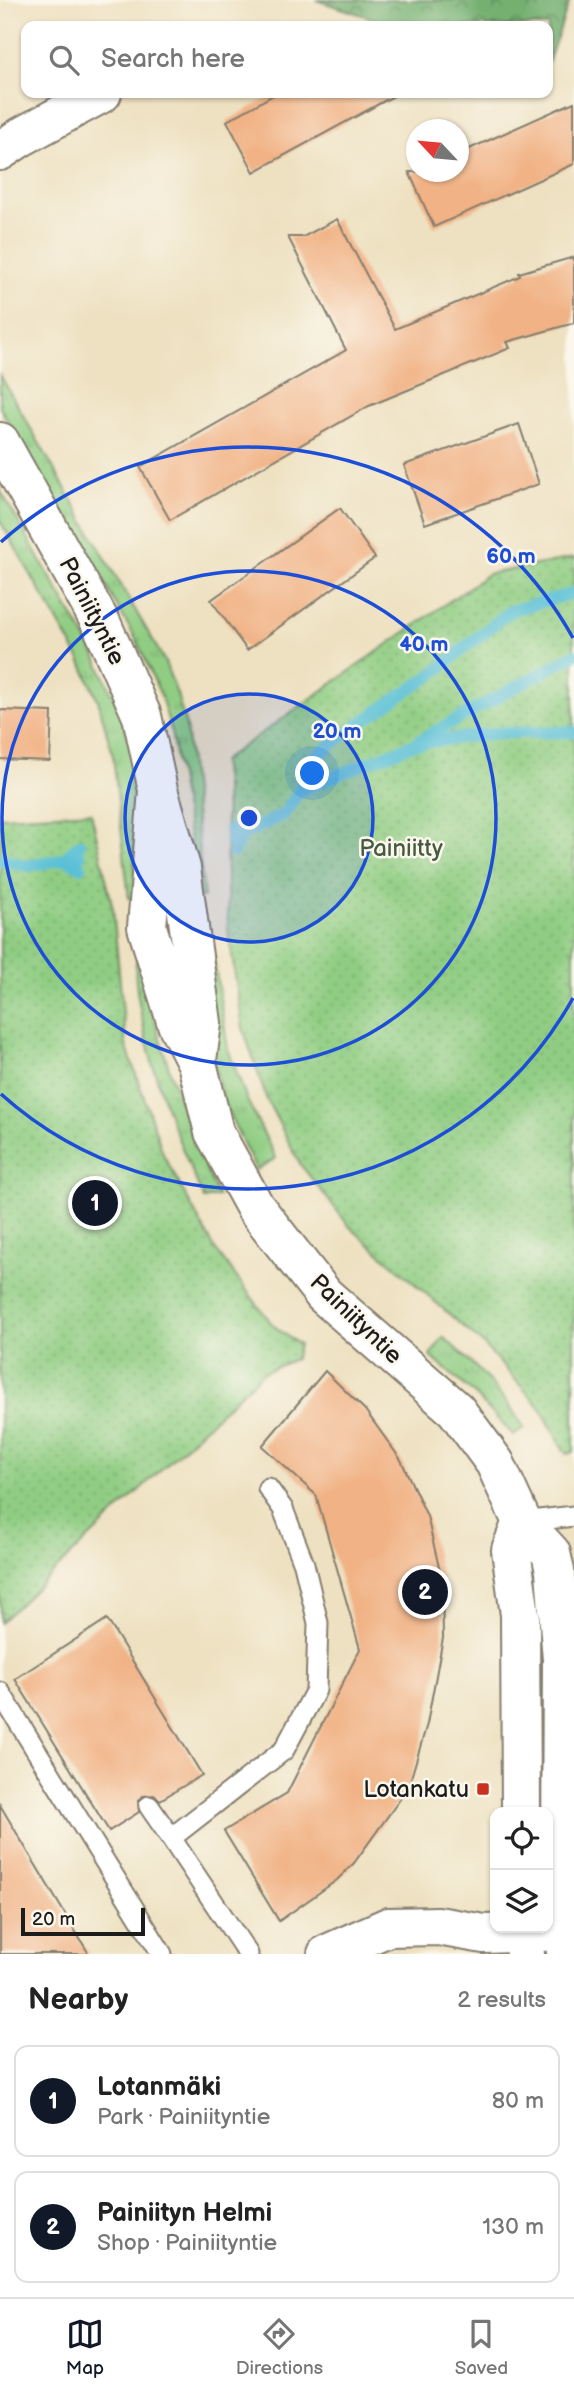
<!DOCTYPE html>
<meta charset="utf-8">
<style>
body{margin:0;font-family:"Balsamiq Sans",sans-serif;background:#f2f2f2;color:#222}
.controls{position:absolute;right:21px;bottom:21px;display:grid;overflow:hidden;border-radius:14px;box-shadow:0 2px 5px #0004}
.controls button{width:63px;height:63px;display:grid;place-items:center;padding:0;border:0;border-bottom:2px solid #e0e0e0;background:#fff;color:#222;font:35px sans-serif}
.compass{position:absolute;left:406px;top:119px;width:63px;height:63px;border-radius:50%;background:#fff;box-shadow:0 2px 5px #0004;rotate:296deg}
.scale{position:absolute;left:21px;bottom:18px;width:124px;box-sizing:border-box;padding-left:7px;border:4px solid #1c1c1c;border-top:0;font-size:19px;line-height:24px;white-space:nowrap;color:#1c1c1c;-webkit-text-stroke:5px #fbf7ec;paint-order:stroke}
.you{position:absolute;left:313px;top:774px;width:24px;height:24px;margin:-18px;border:5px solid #fff;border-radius:50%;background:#1a73e8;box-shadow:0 0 0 10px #1a73e833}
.badge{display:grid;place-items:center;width:46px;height:46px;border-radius:50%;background:#111827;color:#fff;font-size:23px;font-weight:700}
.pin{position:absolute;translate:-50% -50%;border:4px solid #fff;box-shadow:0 2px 7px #0006}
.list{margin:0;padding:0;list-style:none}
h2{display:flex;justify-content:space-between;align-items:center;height:91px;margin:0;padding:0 28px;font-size:30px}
h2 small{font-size:23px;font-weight:400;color:#767676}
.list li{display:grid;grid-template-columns:46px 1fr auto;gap:21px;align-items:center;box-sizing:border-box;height:112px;margin:0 14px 14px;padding:0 14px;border:2px solid #e0e0e0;border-radius:14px}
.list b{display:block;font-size:26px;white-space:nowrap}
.list p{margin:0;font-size:23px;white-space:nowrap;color:#767676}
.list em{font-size:23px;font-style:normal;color:#767676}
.icon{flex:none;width:38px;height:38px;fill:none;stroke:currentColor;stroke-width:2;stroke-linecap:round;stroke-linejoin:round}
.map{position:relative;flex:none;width:574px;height:1954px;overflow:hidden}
.search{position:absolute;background:#fff;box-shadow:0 2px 5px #0004;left:21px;right:21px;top:21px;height:77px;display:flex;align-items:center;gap:18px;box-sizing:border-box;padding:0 24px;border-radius:14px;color:#767676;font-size:26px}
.sheet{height:343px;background:#fff}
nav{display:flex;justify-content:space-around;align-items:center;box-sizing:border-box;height:98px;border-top:2px solid #e0e0e0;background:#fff;font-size:19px;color:#767676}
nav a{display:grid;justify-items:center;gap:4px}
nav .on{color:#111827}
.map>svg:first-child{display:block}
.grass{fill:url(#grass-tufts);stroke:#567450;stroke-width:2}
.forest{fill:url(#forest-crowns);stroke:#486646;stroke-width:2}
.park{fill:url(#park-dots);stroke:#567450;stroke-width:2}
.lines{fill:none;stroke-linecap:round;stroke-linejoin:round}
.stream{stroke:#58bfd5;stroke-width:12}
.building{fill:#f1b285}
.lane-casing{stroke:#857e6e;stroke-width:23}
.street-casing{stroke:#857e6e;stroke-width:42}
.secondary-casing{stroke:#857e6e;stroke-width:42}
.lane{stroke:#fff;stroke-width:19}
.street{stroke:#fff;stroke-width:38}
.secondary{stroke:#fff;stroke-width:38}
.ring{fill:none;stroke:#1d4ed8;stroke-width:3.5}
.poi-dot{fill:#c8321e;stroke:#fbf7ec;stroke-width:2.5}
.labels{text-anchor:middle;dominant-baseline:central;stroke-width:5;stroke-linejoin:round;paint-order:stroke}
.street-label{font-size:24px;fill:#1c1c1c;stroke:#fbf7ec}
.park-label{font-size:24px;fill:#455a40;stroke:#fbf7ec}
.poi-label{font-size:24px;fill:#1c1c1c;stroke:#fbf7ec;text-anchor:end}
.centre{fill:#1d4ed8;stroke:#fbf7ec;stroke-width:3.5}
.ring-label{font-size:21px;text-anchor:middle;font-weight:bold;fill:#1d4ed8;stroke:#fbf7ec;stroke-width:5;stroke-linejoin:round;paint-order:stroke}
</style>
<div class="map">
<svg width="574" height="1954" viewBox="0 0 574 1954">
<defs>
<pattern id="grass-tufts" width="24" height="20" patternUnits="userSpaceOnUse" patternTransform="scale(1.75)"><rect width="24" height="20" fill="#90cd83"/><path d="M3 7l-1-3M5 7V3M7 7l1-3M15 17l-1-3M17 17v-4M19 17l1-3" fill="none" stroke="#7caf71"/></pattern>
<pattern id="forest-crowns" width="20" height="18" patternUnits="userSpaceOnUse" patternTransform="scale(1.75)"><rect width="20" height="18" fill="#74b071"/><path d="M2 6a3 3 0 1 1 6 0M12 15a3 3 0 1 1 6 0" fill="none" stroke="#5e8e5c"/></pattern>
<pattern id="park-dots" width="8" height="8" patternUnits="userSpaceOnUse" patternTransform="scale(1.75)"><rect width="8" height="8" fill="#90cd83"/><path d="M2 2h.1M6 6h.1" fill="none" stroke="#7caf71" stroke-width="1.8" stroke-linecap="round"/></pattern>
</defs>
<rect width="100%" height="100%" fill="#fbf7ec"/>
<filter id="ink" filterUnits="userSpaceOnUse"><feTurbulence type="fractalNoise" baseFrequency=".0143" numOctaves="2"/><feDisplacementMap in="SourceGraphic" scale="14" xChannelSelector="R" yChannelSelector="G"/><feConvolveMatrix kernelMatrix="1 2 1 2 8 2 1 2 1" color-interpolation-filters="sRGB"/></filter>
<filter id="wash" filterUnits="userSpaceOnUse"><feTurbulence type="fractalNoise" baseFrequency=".00686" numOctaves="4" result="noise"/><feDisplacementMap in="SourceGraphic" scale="28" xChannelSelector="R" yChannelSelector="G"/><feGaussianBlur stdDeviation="1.57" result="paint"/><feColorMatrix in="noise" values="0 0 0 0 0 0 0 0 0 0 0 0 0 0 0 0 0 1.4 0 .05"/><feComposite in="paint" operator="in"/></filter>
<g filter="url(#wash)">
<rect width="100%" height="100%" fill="#eee1c1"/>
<!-- grass -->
<path class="grass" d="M0,375l164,285 13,34 9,32 18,171h-4l-29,-166 -10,-35 -24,-55 -58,-102 -79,-131z
M0,490l94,163 27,61 9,30 5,41 -1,116 -5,-2 -16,-143 -15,-56 -18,-40 -80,-139z
M206,946l6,1 16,102 19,51 29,58 -20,12 -33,-69 -12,-49z
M137,955c22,83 44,163 81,241l-14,3c-26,-58 -50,-116 -62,-180 -4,-21 -9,-42 -5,-64z
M443,1337c32,28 59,54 81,91l-11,7 -42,-44 -41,-35z"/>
<!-- forest -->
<path class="forest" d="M316,0h254l-22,63v-37h-152z"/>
<!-- park -->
<path class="park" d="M574,558v894l-8,2 -26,-47 -58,-64 -132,-116 -50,-63 -33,-64 -24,-72 -15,-99 -3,-146 -3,-22 266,-187z
M91,812l22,97 13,136 38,111 51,93 58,76 26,20 -4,14 -33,14 -262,250v-806z"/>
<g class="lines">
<!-- stream -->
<path class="stream" d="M420,740l154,-85
M300,790l15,-33 49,-37 65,-43 81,-66 64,-18
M230,830l13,4 -10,18
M230,841l54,-27 16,-24 114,-46 84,-11 76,-1
M80,844l-16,15 17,8
M0,859l28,7 52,-10"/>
</g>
<g id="blocks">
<!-- building -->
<path class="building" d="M277,93h122l-145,79 -27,-51z
M574,102v62l-140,63 -25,-55h49v-18z
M337,219l58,110 125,-53 -1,-3 55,-16v66l-67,19 3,6 -141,58 -199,114 -30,-53 206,-117 -58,-113h15z
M519,424l20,60 -114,40 -21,-59z
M340,508l35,50 -128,92 -36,-50z
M0,710l52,2 -2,49 -50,-2z
M325,1371l40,39 36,50 26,56 15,64 1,58 -16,86 -19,64 -54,75 -17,17 -58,41 -55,-90 63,-38 73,-144 -44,-154 -54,-49z
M107,1619l95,156 -42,25 -6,-5 -11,1 -5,5 1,11 -30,19 -94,-152z
M0,1805l56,94 33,55h-89z"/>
</g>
</g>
<g filter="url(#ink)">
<use href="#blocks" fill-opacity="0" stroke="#857e6e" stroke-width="2"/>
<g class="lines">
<!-- lane casing -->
<g class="lane-casing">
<path id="lane" d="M522,1522l52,-6
M0,1692l162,262
M149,1806l22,32
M248,1954l-77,-116 113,-88 32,-60 2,-67 -14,-59 -21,-55 -15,-21"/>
</g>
<!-- street casing -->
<g class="street-casing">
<path id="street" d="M0,151l21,-14 81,-44
M327,1954l61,-27 50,-1 46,8 80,-3"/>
</g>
<!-- secondary casing -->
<g class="secondary-casing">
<path id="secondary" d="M0,442l102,183 40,91 16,74 23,78 21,155 -5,37
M158,790l-11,137 30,97 20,39 17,69 41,75 69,88 132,115 39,53 27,59 29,31 4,18 7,89 -1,197 5,97
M521,1812l-1,-197 -9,-65 11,-28
M523,1928l2,26"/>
</g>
<!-- lane -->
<use href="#lane" class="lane"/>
<!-- street -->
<use href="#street" class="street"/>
<!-- secondary -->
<use href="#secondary" class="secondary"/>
</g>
</g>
<!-- distance rings -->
<circle cx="249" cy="818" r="124" fill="#1d4ed8" fill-opacity=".12"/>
<g class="ring">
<circle cx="249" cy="818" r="124"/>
<circle cx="249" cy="818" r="247"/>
<path d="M573 998A371 371 0 0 1 1 1094M1 542A371 371 0 0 1 573 638"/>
</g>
<!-- markers -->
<rect class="poi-dot" x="476" y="1782" width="14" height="14" rx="3.5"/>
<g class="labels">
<!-- street labels -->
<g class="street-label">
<text transform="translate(92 611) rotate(63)">Painiityntie</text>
<text transform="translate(356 1319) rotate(44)">Painiityntie</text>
</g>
<!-- park labels -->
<g class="park-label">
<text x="401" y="848">Painiitty</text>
</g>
<!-- poi labels -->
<g class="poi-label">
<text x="469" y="1789">Lotankatu</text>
</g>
</g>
<circle cx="249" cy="818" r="10" class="centre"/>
<g class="ring-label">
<text x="511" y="563">60 m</text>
<text x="424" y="651">40 m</text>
<text x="337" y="738">20 m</text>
</g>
</svg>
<div class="controls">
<button><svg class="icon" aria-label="locate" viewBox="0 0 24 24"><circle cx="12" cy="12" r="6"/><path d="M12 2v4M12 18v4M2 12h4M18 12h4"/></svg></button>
<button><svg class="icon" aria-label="layers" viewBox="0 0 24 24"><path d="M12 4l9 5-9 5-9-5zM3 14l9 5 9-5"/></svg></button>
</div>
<svg class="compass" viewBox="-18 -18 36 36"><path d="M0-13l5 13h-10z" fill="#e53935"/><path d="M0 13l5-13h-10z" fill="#767676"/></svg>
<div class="scale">20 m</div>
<div class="you"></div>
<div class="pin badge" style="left:95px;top:1203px">1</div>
<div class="pin badge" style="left:425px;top:1592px">2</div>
<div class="search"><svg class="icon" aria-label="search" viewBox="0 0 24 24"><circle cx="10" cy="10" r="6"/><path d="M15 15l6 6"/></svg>Search here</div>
</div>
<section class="sheet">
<h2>Nearby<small>2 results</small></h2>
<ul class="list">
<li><span class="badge">1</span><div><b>Lotanmäki</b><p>Park · Painiityntie</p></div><em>80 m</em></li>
<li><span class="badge">2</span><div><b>Painiityn Helmi</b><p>Shop · Painiityntie</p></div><em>130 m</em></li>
</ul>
</section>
<nav>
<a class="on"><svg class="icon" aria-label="map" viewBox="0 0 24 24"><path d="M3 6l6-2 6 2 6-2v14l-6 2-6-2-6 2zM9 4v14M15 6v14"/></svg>Map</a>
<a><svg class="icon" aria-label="directions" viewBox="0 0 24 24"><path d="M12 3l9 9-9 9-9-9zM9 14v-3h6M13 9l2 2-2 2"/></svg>Directions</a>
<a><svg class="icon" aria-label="saved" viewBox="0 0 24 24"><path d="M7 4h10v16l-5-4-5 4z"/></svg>Saved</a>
</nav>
